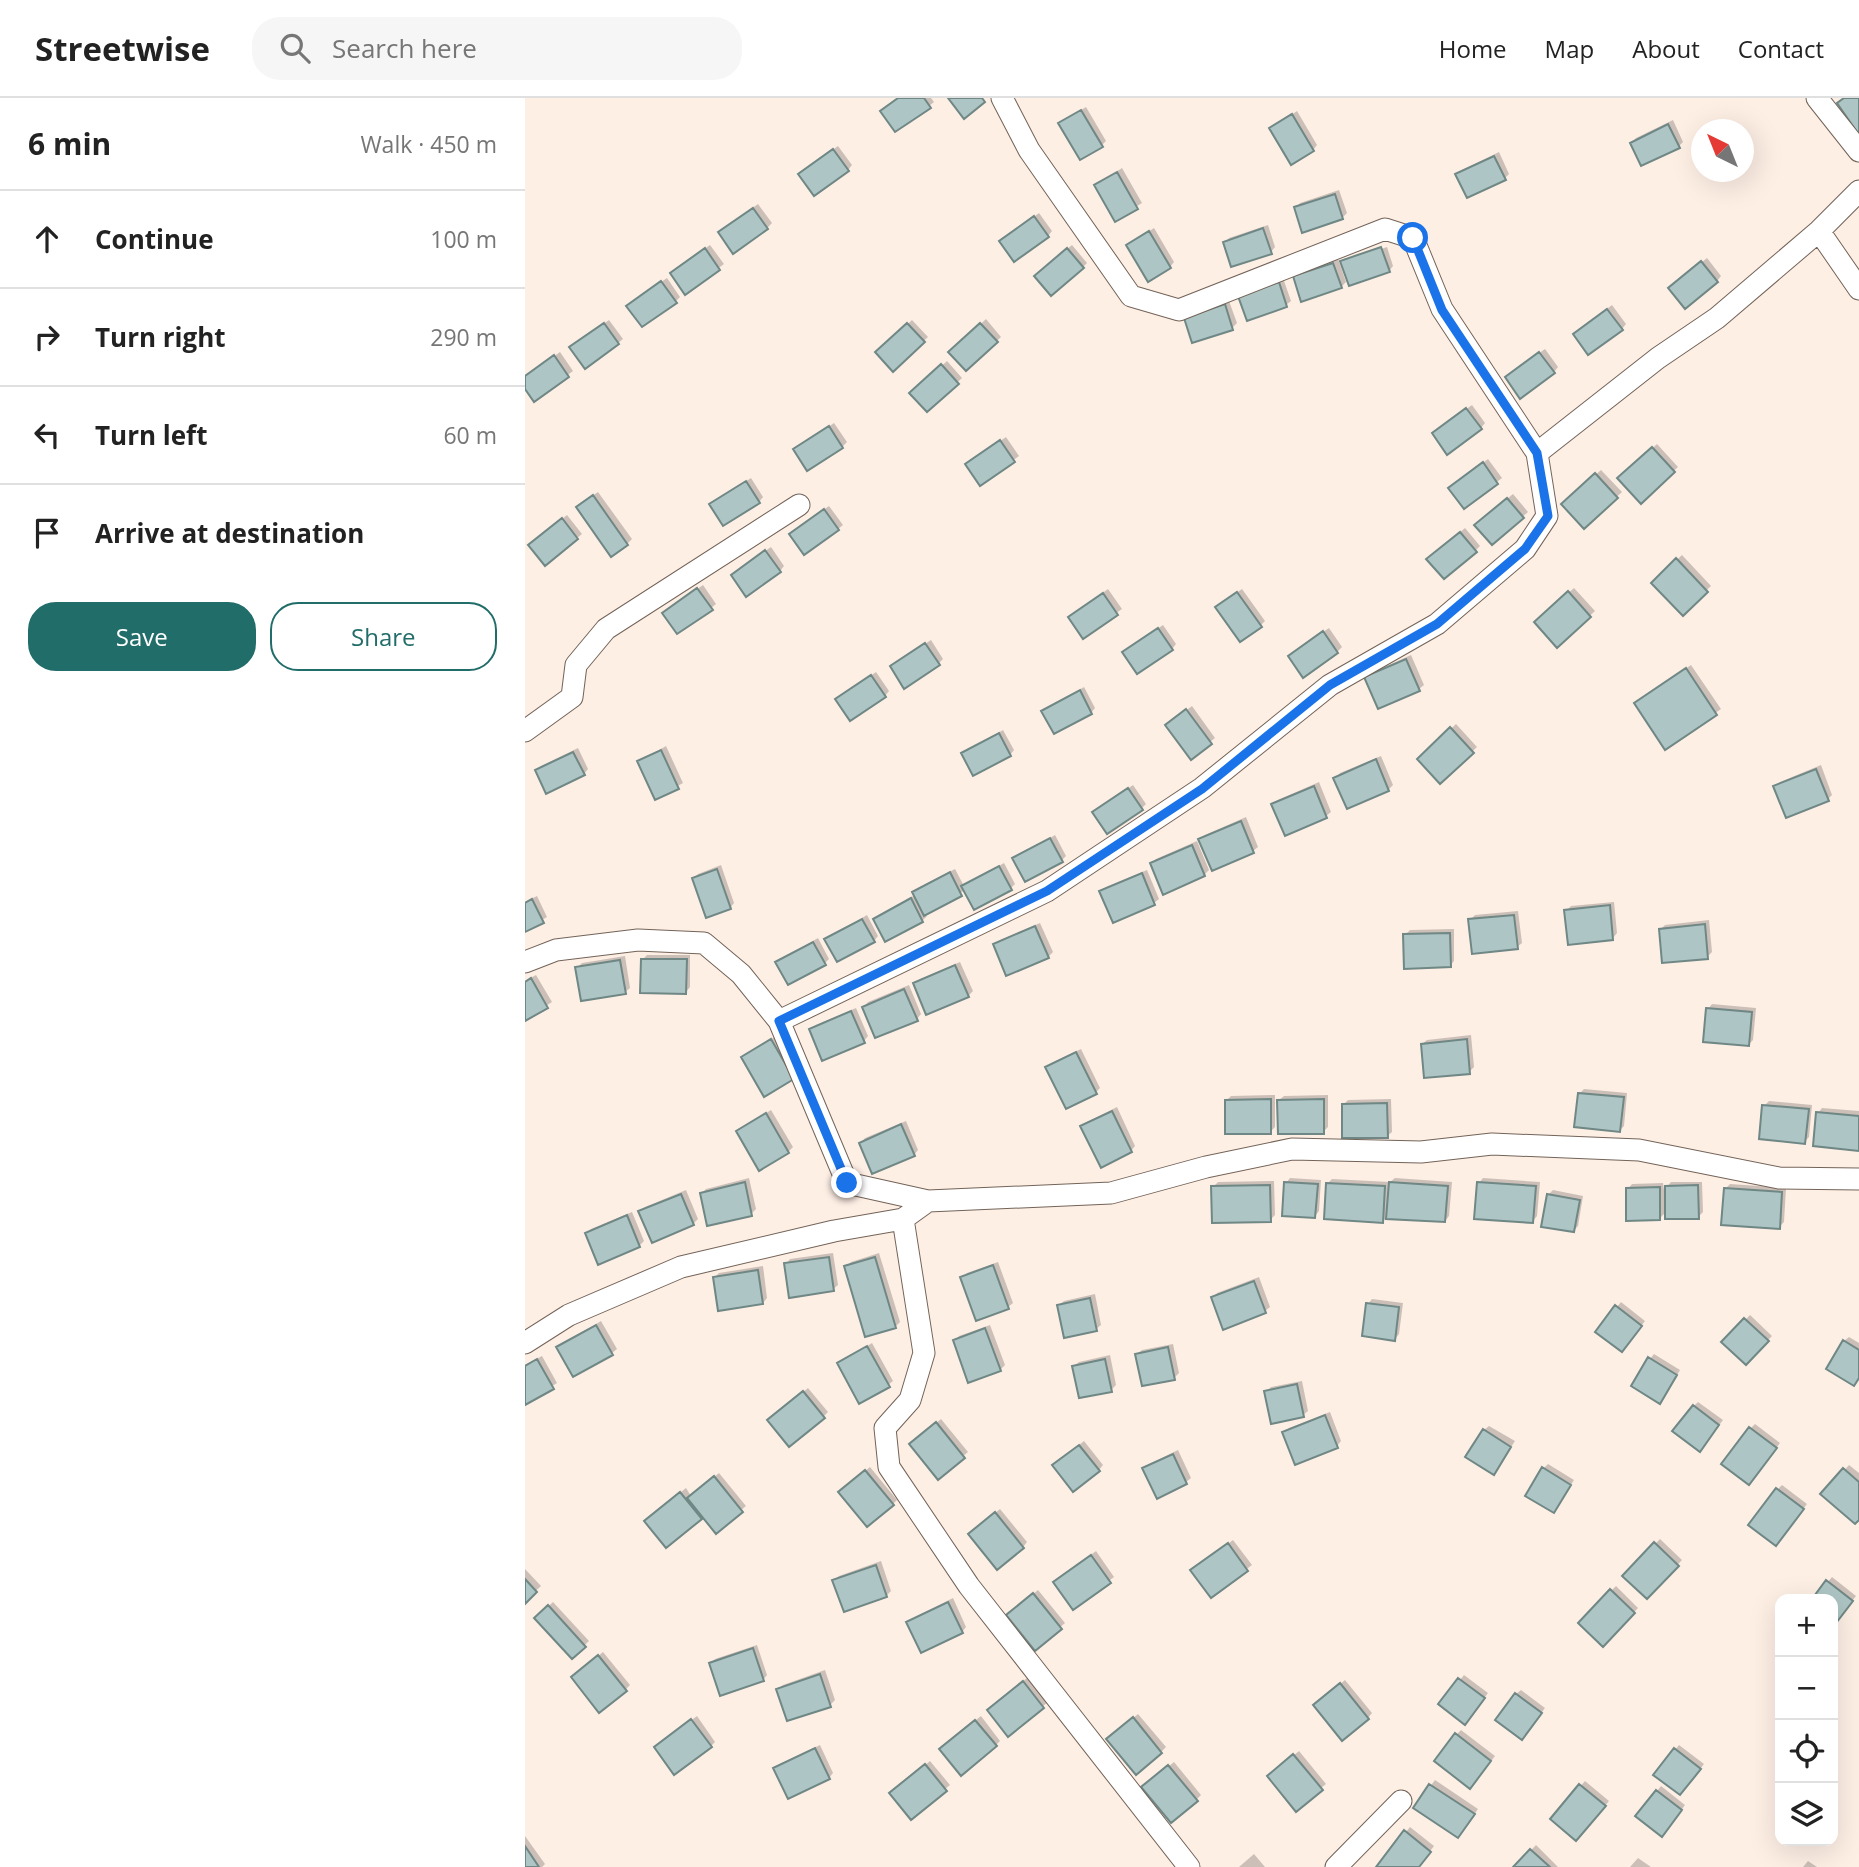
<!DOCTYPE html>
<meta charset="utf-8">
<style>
body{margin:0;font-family:"Open Sans",sans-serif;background:#f6f6f6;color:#222}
.controls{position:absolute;right:21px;bottom:21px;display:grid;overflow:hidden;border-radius:14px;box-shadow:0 7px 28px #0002}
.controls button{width:63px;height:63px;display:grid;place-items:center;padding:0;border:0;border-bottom:2px solid #e0e0e0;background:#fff;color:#222;font:35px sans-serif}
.compass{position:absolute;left:1166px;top:21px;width:63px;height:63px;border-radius:50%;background:#fff;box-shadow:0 7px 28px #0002;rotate:317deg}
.stop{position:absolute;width:21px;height:21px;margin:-16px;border:5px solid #1a73e8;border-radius:50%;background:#fff}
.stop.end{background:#1a73e8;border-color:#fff;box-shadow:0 2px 7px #0008}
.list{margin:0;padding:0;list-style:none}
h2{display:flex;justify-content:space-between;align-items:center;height:91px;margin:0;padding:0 28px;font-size:30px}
h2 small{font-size:23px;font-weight:400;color:#767676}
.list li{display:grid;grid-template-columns:46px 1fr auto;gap:21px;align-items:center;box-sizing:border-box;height:98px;padding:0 28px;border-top:2px solid #e0e0e0}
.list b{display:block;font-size:26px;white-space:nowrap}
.list em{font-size:23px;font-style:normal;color:#767676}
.actions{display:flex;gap:14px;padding:21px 28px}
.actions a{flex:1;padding:16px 0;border:2px solid #216d6a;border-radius:28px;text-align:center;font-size:24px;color:#216d6a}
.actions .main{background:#216d6a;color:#fff}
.icon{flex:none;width:38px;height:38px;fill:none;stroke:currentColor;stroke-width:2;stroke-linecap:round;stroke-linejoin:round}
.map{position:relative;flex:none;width:1334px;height:1769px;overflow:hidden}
header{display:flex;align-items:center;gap:42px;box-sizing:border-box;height:98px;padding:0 35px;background:#fff;border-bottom:2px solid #e0e0e0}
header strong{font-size:33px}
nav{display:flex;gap:38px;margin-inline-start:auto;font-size:24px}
.search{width:490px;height:63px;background:#f6f6f6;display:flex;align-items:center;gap:18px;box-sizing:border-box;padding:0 24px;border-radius:28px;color:#767676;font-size:26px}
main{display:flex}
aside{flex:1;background:#fff}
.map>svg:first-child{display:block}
.shadow{fill:#0003}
.building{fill:#adc5c4;stroke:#6f8785;stroke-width:2}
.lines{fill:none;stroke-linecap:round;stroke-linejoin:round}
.minor-casing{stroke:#736358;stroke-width:23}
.minor{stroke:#fff;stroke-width:21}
.route{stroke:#1a73e8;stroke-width:9}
</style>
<header>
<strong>Streetwise</strong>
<div class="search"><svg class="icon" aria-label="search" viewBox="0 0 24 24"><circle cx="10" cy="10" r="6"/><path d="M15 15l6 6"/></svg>Search here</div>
<nav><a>Home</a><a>Map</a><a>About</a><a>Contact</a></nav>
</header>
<main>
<aside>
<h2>6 min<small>Walk · 450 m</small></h2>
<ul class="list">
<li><svg class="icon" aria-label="ahead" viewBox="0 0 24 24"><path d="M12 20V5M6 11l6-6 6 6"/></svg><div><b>Continue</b></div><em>100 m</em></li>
<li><svg class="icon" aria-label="right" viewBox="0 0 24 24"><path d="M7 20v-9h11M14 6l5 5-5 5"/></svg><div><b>Turn right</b></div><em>290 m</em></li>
<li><svg class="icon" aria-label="left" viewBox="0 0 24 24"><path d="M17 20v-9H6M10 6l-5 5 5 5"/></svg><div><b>Turn left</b></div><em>60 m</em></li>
<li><svg class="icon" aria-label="arrive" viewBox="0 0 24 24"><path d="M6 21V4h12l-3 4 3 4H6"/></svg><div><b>Arrive at destination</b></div></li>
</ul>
<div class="actions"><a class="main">Save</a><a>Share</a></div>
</aside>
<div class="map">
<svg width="1334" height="1769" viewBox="0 0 1334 1769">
<rect width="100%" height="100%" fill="#feefe5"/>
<!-- shadow -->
<path class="shadow" d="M374,0h32l3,4 -5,4z
M561,9l20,34 -4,4 -42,-22z
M772,13l20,34 -4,5 -41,-22z
M1148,22l10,22 -4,4 -47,-3 4,-5z
M313,48l14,19 -4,5h-43z
M974,54l10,22 -4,4 -47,-3 4,-5z
M597,70l20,35 -26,16 -20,-34z
M814,92l8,23 -5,5 -46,-10 4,-5z
M233,106l14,19 -5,5h-42z
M514,115l13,18 -4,5 -47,5z
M743,127l7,22 -4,5 -46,-9 4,-5z
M629,130l20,34 -4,5 -42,-22z
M185,147l14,19 -38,28 -9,-24z
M547,147l15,18 -4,4 -42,4z
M862,149l6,19 -4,5 -47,-10 3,-3v3z
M1182,160l14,18 -4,5 -42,3z
M813,161l8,23 -5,5 -39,12 -3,-27z
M142,180l13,19 -4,4h-43z
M758,180l8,23 -5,4 -46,-9z
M704,203l8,22 -5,5 -46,-9z
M1087,207l14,19 -4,5 -43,1z
M461,221l15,18 -35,32 -15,-17z
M84,222l14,19 -5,4h-42z
M387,222l16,17 -35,32 -15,-17z
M1020,251l13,18 -4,5 -43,1z
M35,254l13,19 -38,28 -10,-13v-9z
M422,263l15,17 -34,32 -16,-17z
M947,307l13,18 -4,5 -42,1z
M309,325l13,19 -5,5 -47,2z
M481,339l13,19 -39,28 -8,-24z
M1132,346l21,23 -37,34 -21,-23z
M963,361l14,19 -38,29 -9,-23z
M1076,372l21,22 -38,35 -21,-23z
M226,380l12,19 -4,5 -48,2z
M73,394l34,47 -5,5 -44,-42z
M988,396l15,18 -36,31 -11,-23z
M304,408l14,19 -5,4h-42z
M42,417l15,19 -5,4 -42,2z
M940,430l15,18 -5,5 -42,4z
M246,449l13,19 -4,5h-43z
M1157,457l29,31 -28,27 -30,-30z
M178,487l13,19 -5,4 -42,1z
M1049,490l21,23 -37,34 -22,-23z
M583,491l14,20 -39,27 -13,-19z
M717,491l23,32 -4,4 -39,-22z
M638,527l13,19 -4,5 -43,-1z
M804,530l13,19 -5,5 -42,-1z
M406,542l12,19 -4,4 -43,-1z
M886,557l13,30 -5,4 -53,-12 5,-4z
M1166,567l30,44 -55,39 -25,-49z
M351,574l13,19 -4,5 -43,-1z
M559,589l11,21 -4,5 -47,-2z
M667,608l23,32 -24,19 -19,-36z
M931,626l21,23 -37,35 -21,-23z
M478,632l11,20 -4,5 -47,-2z
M141,648l17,37 -27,15 -17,-36z
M53,650l10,21 -4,5 -47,-4 4,-4z
M856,658l12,29 -5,5 -52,-12 4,-5z
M1296,667l11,30 -4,4 -53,-13 5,-4z
M794,684l12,30 -5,4 -40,17 -13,-29 5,-4z
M608,687l13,19 -4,4h-43z
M721,719l12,30 -5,4 -40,18 -13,-30 5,-4z
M530,737l11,21 -4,4 -47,-1z
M672,743l12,29 -5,5 -52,-12 4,-4z
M479,765l11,21 -4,4 -46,2 -40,23 2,3 -5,5 -47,-2 40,-24 -1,-2 4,-5 37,-19 9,17z
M196,767l13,38 -4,5 -36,-30 4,-4z
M622,772l12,29 -5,4 -53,-11 5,-5z
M12,798l10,21 -22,13v-28z
M1089,804l3,31 -4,5 -47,-27 5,-5z
M993,813l4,32 -5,4 -47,-27 5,-5z
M342,817l11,21 -4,5 -48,-2z
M1184,822l3,32 -5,5 -46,-28 4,-4z
M515,825l13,29 -5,5 -53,-13 5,-4z
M929,831v32l-4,5 -45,-31 5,-5z
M293,840l11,21 -4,4 -48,-1z
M122,857h43v32l-4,5 -44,-32z
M100,858l5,32 -5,4 -48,-24 5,-5z
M435,864l13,29 -5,5 -53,-12 5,-5z
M11,877l16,27 -27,17v-38z
M384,887l12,29 -4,5 -53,-12 4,-5z
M1187,906l44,4 -3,32 -5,5 -40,-36z
M331,910l12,28 -4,5 -53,-12 5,-4z
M946,937l3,32 -5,5 -47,-28 5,-4z
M251,938l21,37 -54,-16z
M556,951l19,39 -4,4 -49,-24 5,-5z
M1059,991l43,4 -3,33 -4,4 -41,-36z
M750,997v32l-5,5 -43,-32 4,-4z
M803,997v32l-5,5 -44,-32 5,-4z
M866,1001l1,33 -5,4 -44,-31 5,-5z
M1244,1003l43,4 -3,32 -5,5 -40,-36z
M592,1009l18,39 -4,5 -48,-25 4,-4z
M1297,1010l37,3v37l-41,-35z
M246,1012l22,37 -5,5 -50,-21z
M381,1023l12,29 -4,5 -53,-12 4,-5z
M224,1080l7,31 -5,5 -49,-21 4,-4z
M765,1080l31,2 -2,31 -4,5 -29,-33z
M870,1080l57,4 -3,34 -4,5 -58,-4 -5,5 -54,-39 4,-4 58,3z
M958,1080l57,4 -3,34 -4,5 -54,-38z
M749,1083l1,34 -5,5 -57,-33 5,-5z
M1146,1084h31l1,30 -5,5 -31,-6 -8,8 -31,-30 4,-5 31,-1 1,7z
M1205,1086l56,4 -2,34 -5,5 -54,-38z
M161,1092l12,29 -5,5 -53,-12 5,-5z
M1028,1092l30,6 -5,30 -5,5 -25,-36z
M107,1114l12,29 -5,5 -52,-13 4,-4z
M308,1155l5,32 -5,4 -47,-25 4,-5z
M354,1155l21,69 -5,5 -49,-60 5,-5z
M473,1164l15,41 -5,4 -46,-29 5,-5z
M238,1168l4,32 -4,5 -48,-26 4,-4z
M734,1179l11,30 -5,4 -52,-13 4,-5z
M570,1196l6,31 -5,4 -37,-24 5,-4z
M847,1201l31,4 -4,31 -4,5 -27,-35z
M1096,1204l24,19 -19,25 -9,-39z
M1225,1217l22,21 -26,27 -22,-21z
M76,1223l16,28 -5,4 -54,-6z
M465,1227l15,40 -5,5 -45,-29 4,-5z
M1324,1239l10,6v35l-5,6 -10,-43z
M347,1245l21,38 -5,4 -49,-21z
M648,1246l6,29 -5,5 -37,-24 5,-4z
M1129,1256l26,16 -16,27 -14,-38z
M585,1257l6,30 -5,5 -37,-24 5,-4z
M17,1258l15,27 -32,20v-38z
M777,1283l6,30 -5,4 -37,-23 5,-5z
M283,1290l20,24 -4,4h-50z
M1173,1304l25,18 -19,25 -10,-39z
M805,1314l11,29 -4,5 -53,-13 5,-5z
M416,1321l27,33 -30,25 -22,-37z
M1230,1326l25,19 -27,35 -2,-50z
M964,1328l26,15 -21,32 -10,-43z
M559,1343l19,24 -4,5 -40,-9z
M653,1352l13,28 -5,4 -41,-13 4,-5z
M1023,1366l26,16 -20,31 -10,-43z
M1324,1367l10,8v45l-36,-24z
M345,1369l27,33 -4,4 -48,-16z
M194,1375l27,33 -30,25 -13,-16 -37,30 -15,-29 35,-28 5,8z
M1257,1387l25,19 -27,35 -3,-49z
M475,1411l27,33 -4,5 -48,-17z
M1135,1441l22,21 -35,37 -22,-22z
M708,1442l19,25 -41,31 -14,-30z
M571,1453l18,26 -40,30 -14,-29z
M356,1463l10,30 -5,5 -52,-16 5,-4z
M0,1471l16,17 -16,15z
M1307,1479l24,19 -23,29v-26h-19z
M1091,1488l22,22 -35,36 -23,-22z
M513,1492l27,33 -29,25 -23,-37z
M428,1500l13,29 -4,5 -54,-10 5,-4z
M28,1504l36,39 -17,16 -36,-39z
M232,1547l10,30 -4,5 -52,-16 4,-5z
M78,1554l27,33 -5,5 -47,-17z
M300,1572l10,30 -5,5 -52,-16 5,-4z
M939,1577l24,18 -19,25 -28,-14z
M503,1579l20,25 -39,32 -15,-28z
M820,1582l27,33 -4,5 -48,-17z
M996,1592l24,18 -19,25 -10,-39z
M613,1616l28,33 -5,5 -48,-17z
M172,1618l18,26 -4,4 -50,-3z
M456,1618l19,25 -4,4 -50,-1z
M936,1632l34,26 -20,26 -19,-47z
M295,1647l13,28 -4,5 -54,-10 5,-4z
M1154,1647l25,19 -19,25 -10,-39z
M774,1653l27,33 -5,4 -48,-16z
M405,1663l20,24 -39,32 -15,-28z
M649,1664l27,33 -5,5 -48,-17z
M910,1682l43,29 -15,22 -48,-24z
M1060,1683l24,20 -28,34 -29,-16z
M1136,1688l24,19 -18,25 -10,-39z
M885,1729l24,19 -16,21 -40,-1z
M0,1738l20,28 -3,3h-17z
M1011,1747l22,22h-43z
M729,1756l11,13h-26z
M1113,1760l13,9h-21z
M1283,1763l9,6h-14z"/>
<!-- building -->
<path class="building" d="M373,0h26l7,10 -36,24 -15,-21z
M423,0h34l3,4 -21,17z
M1319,0h15v37l-22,-32z
M556,12l22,37 -23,13 -22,-37z
M767,16l22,37 -23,14 -22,-37z
M1143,26l12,24 -39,18 -11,-23z
M308,51l16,22 -35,25 -16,-22z
M969,58l12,24 -39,18 -12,-24z
M592,74l21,37 -23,13 -21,-37z
M810,96l8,25 -41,14 -8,-26z
M228,110l15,21 -35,25 -15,-22z
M509,118l15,21 -35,25 -15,-21z
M738,130l9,26 -41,13 -8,-25z
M624,133l22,37 -23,14 -22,-37z
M856,149l9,25 -41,14 -9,-25z
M180,150l15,22 -35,25 -15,-22z
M542,150l17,20 -33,28 -17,-20z
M1176,163l17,21 -33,27 -17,-21z
M808,165l9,25 -41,14 -8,-26z
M136,183l16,22 -35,24 -16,-21z
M754,184l8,25 -40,14 -9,-25z
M700,206l8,26 -41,13 -8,-25z
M1082,211l16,21 -35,25 -15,-21z
M79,225l15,21 -34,25 -16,-22z
M382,225l18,19 -32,30 -18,-20z
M455,225l18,19 -32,29 -18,-19z
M1014,254l16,21 -35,26 -15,-22z
M29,257l15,22 -35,25 -9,-13v-13z
M416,266l18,20 -32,28 -18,-19z
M941,310l16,21 -35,26 -15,-22z
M304,328l14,22 -36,23 -14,-22z
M475,342l15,22 -35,24 -15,-22z
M1127,349l23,25 -34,32 -24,-26z
M958,364l15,22 -34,25 -16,-21z
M1070,375l23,25 -34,31 -23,-25z
M221,383l14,22 -37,23 -14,-22z
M68,397l35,50 -17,12 -35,-50z
M982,400l17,20 -32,27 -18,-20z
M299,411l15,21 -35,25 -15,-21z
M37,420l16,21 -33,27 -17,-21z
M935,434l17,20 -33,27 -18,-20z
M240,452l16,22 -35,25 -15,-22z
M1151,460l32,34 -25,24 -32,-33z
M172,490l16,22 -36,24 -15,-21z
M1043,493l23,26 -34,31 -23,-26z
M712,494l25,35 -22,15 -25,-35z
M578,495l15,22 -35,24 -15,-22z
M633,530l15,22 -36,24 -15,-22z
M798,533l15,22 -35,25 -15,-22z
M400,545l15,22 -36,24 -14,-23z
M881,561l14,32 -42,18 -14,-32z
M1161,570l31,47 -52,35 -31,-47z
M346,577l15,22 -36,24 -15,-22z
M555,592l12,24 -38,20 -13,-23z
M661,611l26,35 -21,16 -26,-35z
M925,629l24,26 -34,31 -23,-25z
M474,635l12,23 -38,20 -12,-23z
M136,652l18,39 -24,11 -18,-39z
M48,654l12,23 -39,19 -11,-24z
M851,661l13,32 -42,18 -14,-31z
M1291,671l13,32 -43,17 -13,-32z
M789,688l13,32 -42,18 -14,-32z
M603,690l15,22 -36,24 -15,-22z
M716,723l13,32 -42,18 -14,-32z
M525,740l13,24 -38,20 -13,-24z
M667,747l13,31 -42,19 -13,-32z
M474,768l13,24 -38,20 -13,-24z
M192,771l14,40 -25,9 -14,-40z
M425,774l12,24 -38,20 -12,-24z
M617,775l13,32 -42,18 -14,-32z
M386,800l12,24 -38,20 -12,-23z
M7,801l12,24 -19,9v-29z
M1085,807l3,35 -45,5 -4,-35z
M989,817l4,34 -46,5 -4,-35z
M337,821l13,23 -38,20 -13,-23z
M1180,826l3,35 -46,4 -3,-34z
M510,828l14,32 -43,18 -13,-32z
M925,835l1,34 -47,2 -1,-35z
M288,844l13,23 -38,20 -13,-23z
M116,861h46l-1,35 -46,-1z
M95,862l6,34 -45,7 -6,-34z
M430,867l14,32 -43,18 -13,-32z
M6,880l17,30 -23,13v-39z
M379,891l14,32 -43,17 -13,-31z
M1181,910l46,4 -3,34 -46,-4z
M326,913l14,32 -43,18 -13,-32z
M246,941l23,40 -30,18 -23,-40z
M942,941l3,35 -46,4 -3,-34z
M551,954l21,42 -31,15 -21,-42z
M1053,995l46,4 -4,35 -46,-5z
M746,1001v35h-46v-34z
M799,1001v35h-46l-1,-34z
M862,1005l1,35h-46v-34z
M1237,1007l47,4 -4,35 -46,-5z
M587,1013l20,41 -31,16 -21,-42z
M1291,1014l43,4v35l-46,-5z
M241,1015l23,40 -30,18 -23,-40z
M376,1026l14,32 -43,18 -13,-31z
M220,1084l7,34 -45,10 -7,-33z
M759,1084l34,2 -3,34 -33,-2z
M864,1084l59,4 -3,36 -59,-3z
M952,1084l59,4 -3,37 -59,-4z
M801,1085l59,3 -2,37 -59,-4z
M745,1087l1,37 -59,1 -1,-37z
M1173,1087l1,34h-34v-33z
M1135,1089v33l-34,1v-33z
M1199,1090l58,4 -2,37 -59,-4z
M156,1096l13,31 -42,18 -14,-32z
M1022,1096l33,6 -6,32 -33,-5z
M102,1117l13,32 -42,18 -13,-32z
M304,1159l5,34 -45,7 -5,-35z
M350,1159l21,71 -31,9 -21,-71z
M468,1167l16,44 -33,12 -16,-44z
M233,1172l5,34 -45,7 -5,-34z
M729,1183l12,32 -43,17 -12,-33z
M565,1200l7,33 -33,7 -7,-33z
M841,1205l33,4 -4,34 -33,-5z
M1090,1207l27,21 -20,26 -27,-20z
M1219,1220l25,23 -23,24 -25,-23z
M71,1227l17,30 -40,22 -17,-30z
M460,1230l16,43 -33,12 -15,-43z
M1318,1242l16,10v28l-5,8 -28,-17z
M342,1248l23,41 -31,17 -22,-41z
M643,1249l7,33 -33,6 -7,-32z
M1123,1259l29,18 -17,29 -29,-18z
M12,1261l17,30 -29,16v-39z
M580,1261l7,33 -33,6 -7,-32z
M772,1286l7,33 -33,7 -7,-33z
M278,1293l22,27 -36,29 -22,-27z
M1168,1307l26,20 -19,27 -28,-21z
M800,1317l13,33 -43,17 -13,-33z
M411,1324l29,36 -27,22 -29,-36z
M1224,1329l28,21 -28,37 -28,-21z
M958,1331l28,18 -17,28 -29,-18z
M554,1347l21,26 -27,21 -21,-27z
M648,1356l14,30 -30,15 -15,-31z
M1017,1369l29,18 -17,28 -29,-17z
M1318,1370l16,14v38l-4,4 -35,-30z
M340,1372l29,35 -27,22 -29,-35z
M189,1378l29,36 -27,22 -29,-36z
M1251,1390l28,21 -28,37 -28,-21z
M155,1394l22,27 -36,29 -22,-27z
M470,1414l29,36 -27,22 -29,-36z
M1129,1444l25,24 -32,33 -25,-23z
M703,1445l20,28 -37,27 -21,-28z
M566,1457l20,28 -38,27 -20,-28z
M351,1467l11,32 -43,15 -12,-32z
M0,1481l12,13 -12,12z
M1301,1482l27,21 -20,26v-28h-21z
M1085,1491l25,24 -32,34 -25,-24z
M508,1495l29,36 -27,22 -29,-36z
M423,1504l15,31 -42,20 -15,-31z
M23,1507l38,42 -14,12 -38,-41z
M228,1550l11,33 -44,15 -11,-33z
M73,1557l29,36 -28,22 -28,-36z
M295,1576l11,33 -44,14 -11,-32z
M933,1580l27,20 -20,27 -27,-21z
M498,1583l21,27 -36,29 -21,-27z
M815,1585l29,36 -27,22 -29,-36z
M990,1595l27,20 -20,27 -27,-20z
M608,1619l29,36 -26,22 -30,-36z
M166,1621l21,28 -38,28 -20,-28z
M450,1622l22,26 -36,30 -22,-27z
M930,1635l36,28 -21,28 -36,-28z
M290,1650l15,31 -42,20 -15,-31z
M1149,1650l27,21 -21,26 -27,-20z
M768,1656l30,36 -27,22 -29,-36z
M400,1666l22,27 -36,29 -22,-27z
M643,1667l30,36 -27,22 -30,-36z
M904,1686l46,30 -17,24 -45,-30z
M1054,1686l27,22 -30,35 -26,-22z
M1131,1692l26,20 -20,27 -27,-21z
M879,1732l27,22 -12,15h-43z
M0,1748l14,21h-14z
M1005,1751l20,18h-37z"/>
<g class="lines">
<!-- minor casing -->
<g class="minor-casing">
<path id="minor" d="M477,0l27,52 102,146 48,14 206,-81 28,9 29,71 95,144
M1292,0l42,53
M1294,133l40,58
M0,633l47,-34 4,-32 30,-36 193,-124
M0,864l31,-12 82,-10 66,3 37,31 38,47 68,162 81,18
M254,923l268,-130 155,-103 128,-103 107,-61 88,-75 22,-33 -10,-63 121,-95 59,-40 102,-87 40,-40
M378,1121l21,134 -14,47 -25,28 4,39 80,119 220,281
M0,1245l44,-28 112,-48 153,-36 69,-12 25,-18 183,-8 95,-26 86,-18 129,3 71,-8 147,6 140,28 80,1
M811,1769l65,-66"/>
</g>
<!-- minor -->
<use href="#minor" class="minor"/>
</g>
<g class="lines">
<!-- route -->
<path class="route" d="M322,1085l-68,-162 268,-130 155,-102 128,-104 107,-61 88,-75 23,-33 -11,-63 -95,-143 -29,-72"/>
</g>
</svg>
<div class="controls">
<button>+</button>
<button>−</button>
<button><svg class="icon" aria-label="locate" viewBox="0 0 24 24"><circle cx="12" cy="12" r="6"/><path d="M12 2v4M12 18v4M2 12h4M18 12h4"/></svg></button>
<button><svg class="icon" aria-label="layers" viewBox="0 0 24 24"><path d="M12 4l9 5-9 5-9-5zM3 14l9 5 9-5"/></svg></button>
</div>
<svg class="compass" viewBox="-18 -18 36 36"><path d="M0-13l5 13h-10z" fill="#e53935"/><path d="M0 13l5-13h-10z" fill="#767676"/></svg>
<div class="stop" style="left:888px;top:140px"></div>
<div class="stop end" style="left:322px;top:1085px"></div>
</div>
</main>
